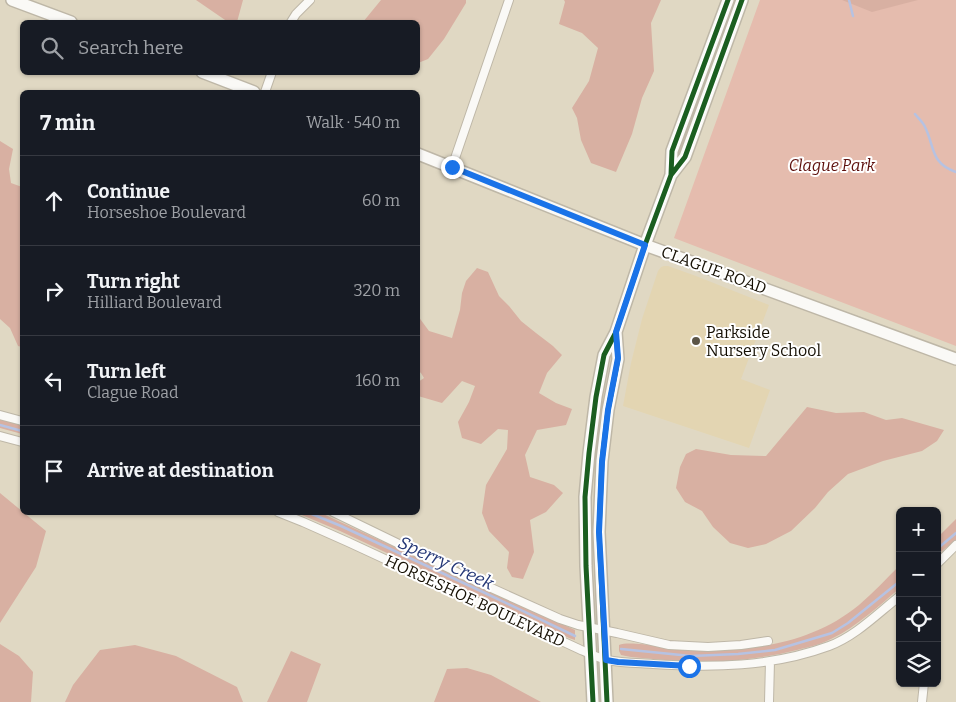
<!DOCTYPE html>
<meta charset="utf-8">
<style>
body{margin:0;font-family:Bitter,serif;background:#20242c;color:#f1f3f6}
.controls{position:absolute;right:15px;bottom:15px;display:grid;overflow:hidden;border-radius:8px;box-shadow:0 1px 4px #0004}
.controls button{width:45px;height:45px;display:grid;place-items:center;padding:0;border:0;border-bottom:1px solid #363941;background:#171b24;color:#f1f3f6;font:25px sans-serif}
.stop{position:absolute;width:15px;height:15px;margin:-11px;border:4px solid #1a73e8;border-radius:50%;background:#fff}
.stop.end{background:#1a73e8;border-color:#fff;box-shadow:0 1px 5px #0008}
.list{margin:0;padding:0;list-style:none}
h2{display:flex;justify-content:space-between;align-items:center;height:65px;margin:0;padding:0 20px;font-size:21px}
h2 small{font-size:16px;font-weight:400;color:#9ea1a6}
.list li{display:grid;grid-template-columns:32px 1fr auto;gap:15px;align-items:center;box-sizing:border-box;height:90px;padding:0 20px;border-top:1px solid #363941}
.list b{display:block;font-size:19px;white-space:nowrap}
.list p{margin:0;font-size:16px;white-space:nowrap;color:#9ea1a6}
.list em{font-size:16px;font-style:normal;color:#9ea1a6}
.icon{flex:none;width:28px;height:28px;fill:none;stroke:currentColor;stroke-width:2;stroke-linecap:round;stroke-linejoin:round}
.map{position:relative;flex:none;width:956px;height:702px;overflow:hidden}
.search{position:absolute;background:#171b24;box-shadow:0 1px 4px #0004;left:20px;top:20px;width:400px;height:55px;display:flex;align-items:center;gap:12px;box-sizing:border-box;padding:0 18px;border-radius:8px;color:#9ea1a6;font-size:19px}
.panel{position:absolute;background:#171b24;box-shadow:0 1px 4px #0004;left:20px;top:90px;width:400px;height:425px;border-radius:8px}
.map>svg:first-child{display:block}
.built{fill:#e3d5b2}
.green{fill:#e5bcae}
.forest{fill:#d8b0a2}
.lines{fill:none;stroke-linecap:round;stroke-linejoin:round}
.stream{stroke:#b6c2e2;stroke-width:2.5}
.street-casing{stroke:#beb7a7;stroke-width:10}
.secondary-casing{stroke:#beb7a7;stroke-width:14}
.street{stroke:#faf9f6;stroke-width:8}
.secondary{stroke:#faf9f6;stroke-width:11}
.cycleway-casing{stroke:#fff;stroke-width:8}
.cycleway{stroke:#1b5e20;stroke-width:5}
.route{stroke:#1a73e8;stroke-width:6}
.poi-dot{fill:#5c5546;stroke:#fff;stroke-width:2}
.labels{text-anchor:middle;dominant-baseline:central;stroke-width:4;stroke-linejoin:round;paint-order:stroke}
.park-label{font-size:16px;font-style:italic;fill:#5d0f0c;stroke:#fff}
.street-label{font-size:16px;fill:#150f03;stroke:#fff}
.poi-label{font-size:16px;fill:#150f03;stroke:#fff;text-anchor:start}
.water-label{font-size:18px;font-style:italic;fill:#243776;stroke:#fff}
</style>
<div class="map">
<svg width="956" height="702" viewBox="0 0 956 702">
<rect width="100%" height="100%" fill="#e0d8c3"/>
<!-- built -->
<path class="built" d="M664,266h4l28,10 73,29 -28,74 29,11 -21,58 -126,-42 8,-43 11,-44 16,-48 3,-4z"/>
<!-- green -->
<path class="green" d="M760,0h196v346l-282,-108z
M707,70h3l1,1 -30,84h-2l-2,-2z"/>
<!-- forest -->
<path class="forest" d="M196,0h47l-6,22h-9z
M381,0h85v3l-22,36 -16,20 -10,4v-41h-55z
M564,0h97l-10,23 3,48 -12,27 -10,36 -16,38 -25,-9 -10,-23 -4,-22 -5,-10 17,-27 9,-33 -16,-15 -23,-9 6,-22z
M842,0h76l-46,12z
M0,141l13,8 -4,20 2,14 11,4v160l-4,-1 -8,-18 -10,-9z
M477,268l11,4 11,24 10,10 12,15 15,12 17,13 9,9 -15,18 -8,20 17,10 16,6 -6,16 -29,5 -12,25 5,22 24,8 9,8 -17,19 -16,8 4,32 -11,27 -11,-2 -5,-9 2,-16 -20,-21 -7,-18 4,-28 21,-36 1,-19 -10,-1 -17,15 -19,-6 -4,-16 11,-20 6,-16 -13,-5 -20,22 -24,-7v-14l6,-4 -3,-5 -3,-2v-55l11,15 23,7 8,-28 2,-17 4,-12z
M807,407l29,6 28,-1 22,8 16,-2 42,12 -7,11 -15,10 -39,10 -35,13 -20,18 -13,16 -24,23 -25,13 -18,4 -18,-5 -17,-16 -11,-16 -17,-9 -9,-14 4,-21 6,-13 10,-5 35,6 35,1z
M0,418l22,6v10l-22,-6z
M0,493l46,38 -10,36 -36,56z
M297,513h24l254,117v10l-6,-2 -229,-107z
M956,519v21l-19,15v-17z
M900,565v23c-20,17 -44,39 -67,50 -11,6 -24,9 -36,12 -32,8 -65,12 -98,12 -23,-1 -46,-3 -68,-5l-10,-2 -2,-4v-6c12,-5 49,4 64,4 63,3 126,-3 176,-44 14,-12 28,-27 41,-40z
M0,644l19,12 14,16 -2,30h-31z
M135,645l41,11 61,31 6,15h-178l8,-17 27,-35z
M291,651l30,13 -14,38h-40z
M467,668l24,7 50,27h-107l13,-33z"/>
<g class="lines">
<!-- stream -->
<path class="stream" d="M849,0l4,16
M915,114c3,4 8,8 10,13 10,20 5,36 31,45
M0,425l22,6
M307,512l34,14 144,67 90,43
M937,549l19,-16
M621,649l70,7 47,-2 37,-4 57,-17 16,-10 52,-42"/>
<!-- street casing -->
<g class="street-casing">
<path id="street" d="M291,22l5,-8 14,-14
M265,92l7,-20
M452,167l57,-167
M0,415l22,6
M0,436l22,6
M278,512l25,10 45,20 231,107c9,4 19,9 28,11 15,3 31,3 46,4 59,4 119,3 176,-18 27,-10 49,-33 71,-50
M333,512l134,65 93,42 18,6 39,8 52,12 39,2 33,-2 27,-4
M937,564l19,-19
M769,702l1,-41
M922,702l2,-19"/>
</g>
<!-- secondary casing -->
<g class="secondary-casing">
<path id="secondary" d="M12,0l59,22
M202,72l52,20
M418,154l227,91 311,114
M671,175l1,-24 56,-151
M593,702l-7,-136 -1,-69 4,-44 7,-56 8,-42 12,-23 29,-87 26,-70 14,-18 57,-157
M607,702l-8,-170 3,-71 6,-51 10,-51 -2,-27"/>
</g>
<!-- street -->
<use href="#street" class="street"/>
<!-- secondary -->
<use href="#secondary" class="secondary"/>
<!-- cycleway casing -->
<g class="cycleway-casing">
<path id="cycleway" d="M671,175l1,-24 56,-151
M593,702l-7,-136 -1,-69 4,-44 7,-56 8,-42 12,-23 29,-87 26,-70 14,-18 57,-157
M607,702l-8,-170 3,-71 6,-51 10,-51 -2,-27"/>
</g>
<!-- cycleway -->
<use href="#cycleway" class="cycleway"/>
</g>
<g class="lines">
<!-- route -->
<path class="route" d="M452,167l193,78 -29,87 2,26 -10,52 -6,52 -3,70 7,128 12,2 71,4"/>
</g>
<!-- markers -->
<circle class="poi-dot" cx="696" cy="341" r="5"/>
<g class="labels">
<!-- park labels -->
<g class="park-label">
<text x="832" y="165">Clague Park</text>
</g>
<!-- street labels -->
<g class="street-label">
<text transform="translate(714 270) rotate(20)">CLAGUE ROAD</text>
<text transform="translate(475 601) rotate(25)">HORSESHOE BOULEVARD</text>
</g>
<!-- poi labels -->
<g class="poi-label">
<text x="706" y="332">Parkside<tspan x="706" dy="18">Nursery School</tspan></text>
</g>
<!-- water labels -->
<g class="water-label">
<text transform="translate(446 563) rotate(25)">Sperry Creek</text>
</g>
</g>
</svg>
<div class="controls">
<button>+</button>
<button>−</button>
<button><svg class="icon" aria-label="locate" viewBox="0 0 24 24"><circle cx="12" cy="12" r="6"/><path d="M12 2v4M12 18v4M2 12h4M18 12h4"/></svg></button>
<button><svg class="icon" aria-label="layers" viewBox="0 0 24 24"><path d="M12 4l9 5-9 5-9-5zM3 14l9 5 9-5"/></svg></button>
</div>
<div class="stop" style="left:689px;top:666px"></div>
<div class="stop end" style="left:452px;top:167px"></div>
<div class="search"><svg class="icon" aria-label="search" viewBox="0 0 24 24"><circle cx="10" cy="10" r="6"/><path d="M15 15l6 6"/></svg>Search here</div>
<section class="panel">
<h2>7 min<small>Walk · 540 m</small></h2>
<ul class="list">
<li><svg class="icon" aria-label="ahead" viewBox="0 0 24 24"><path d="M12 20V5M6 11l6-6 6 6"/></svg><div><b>Continue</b><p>Horseshoe Boulevard</p></div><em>60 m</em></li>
<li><svg class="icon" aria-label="right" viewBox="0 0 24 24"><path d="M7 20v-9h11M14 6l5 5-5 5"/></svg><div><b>Turn right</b><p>Hilliard Boulevard</p></div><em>320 m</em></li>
<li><svg class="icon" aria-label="left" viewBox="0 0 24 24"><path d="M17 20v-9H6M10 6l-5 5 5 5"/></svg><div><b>Turn left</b><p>Clague Road</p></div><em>160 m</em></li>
<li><svg class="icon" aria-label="arrive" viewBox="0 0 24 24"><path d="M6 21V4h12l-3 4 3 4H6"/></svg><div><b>Arrive at destination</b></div></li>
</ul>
</section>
</div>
